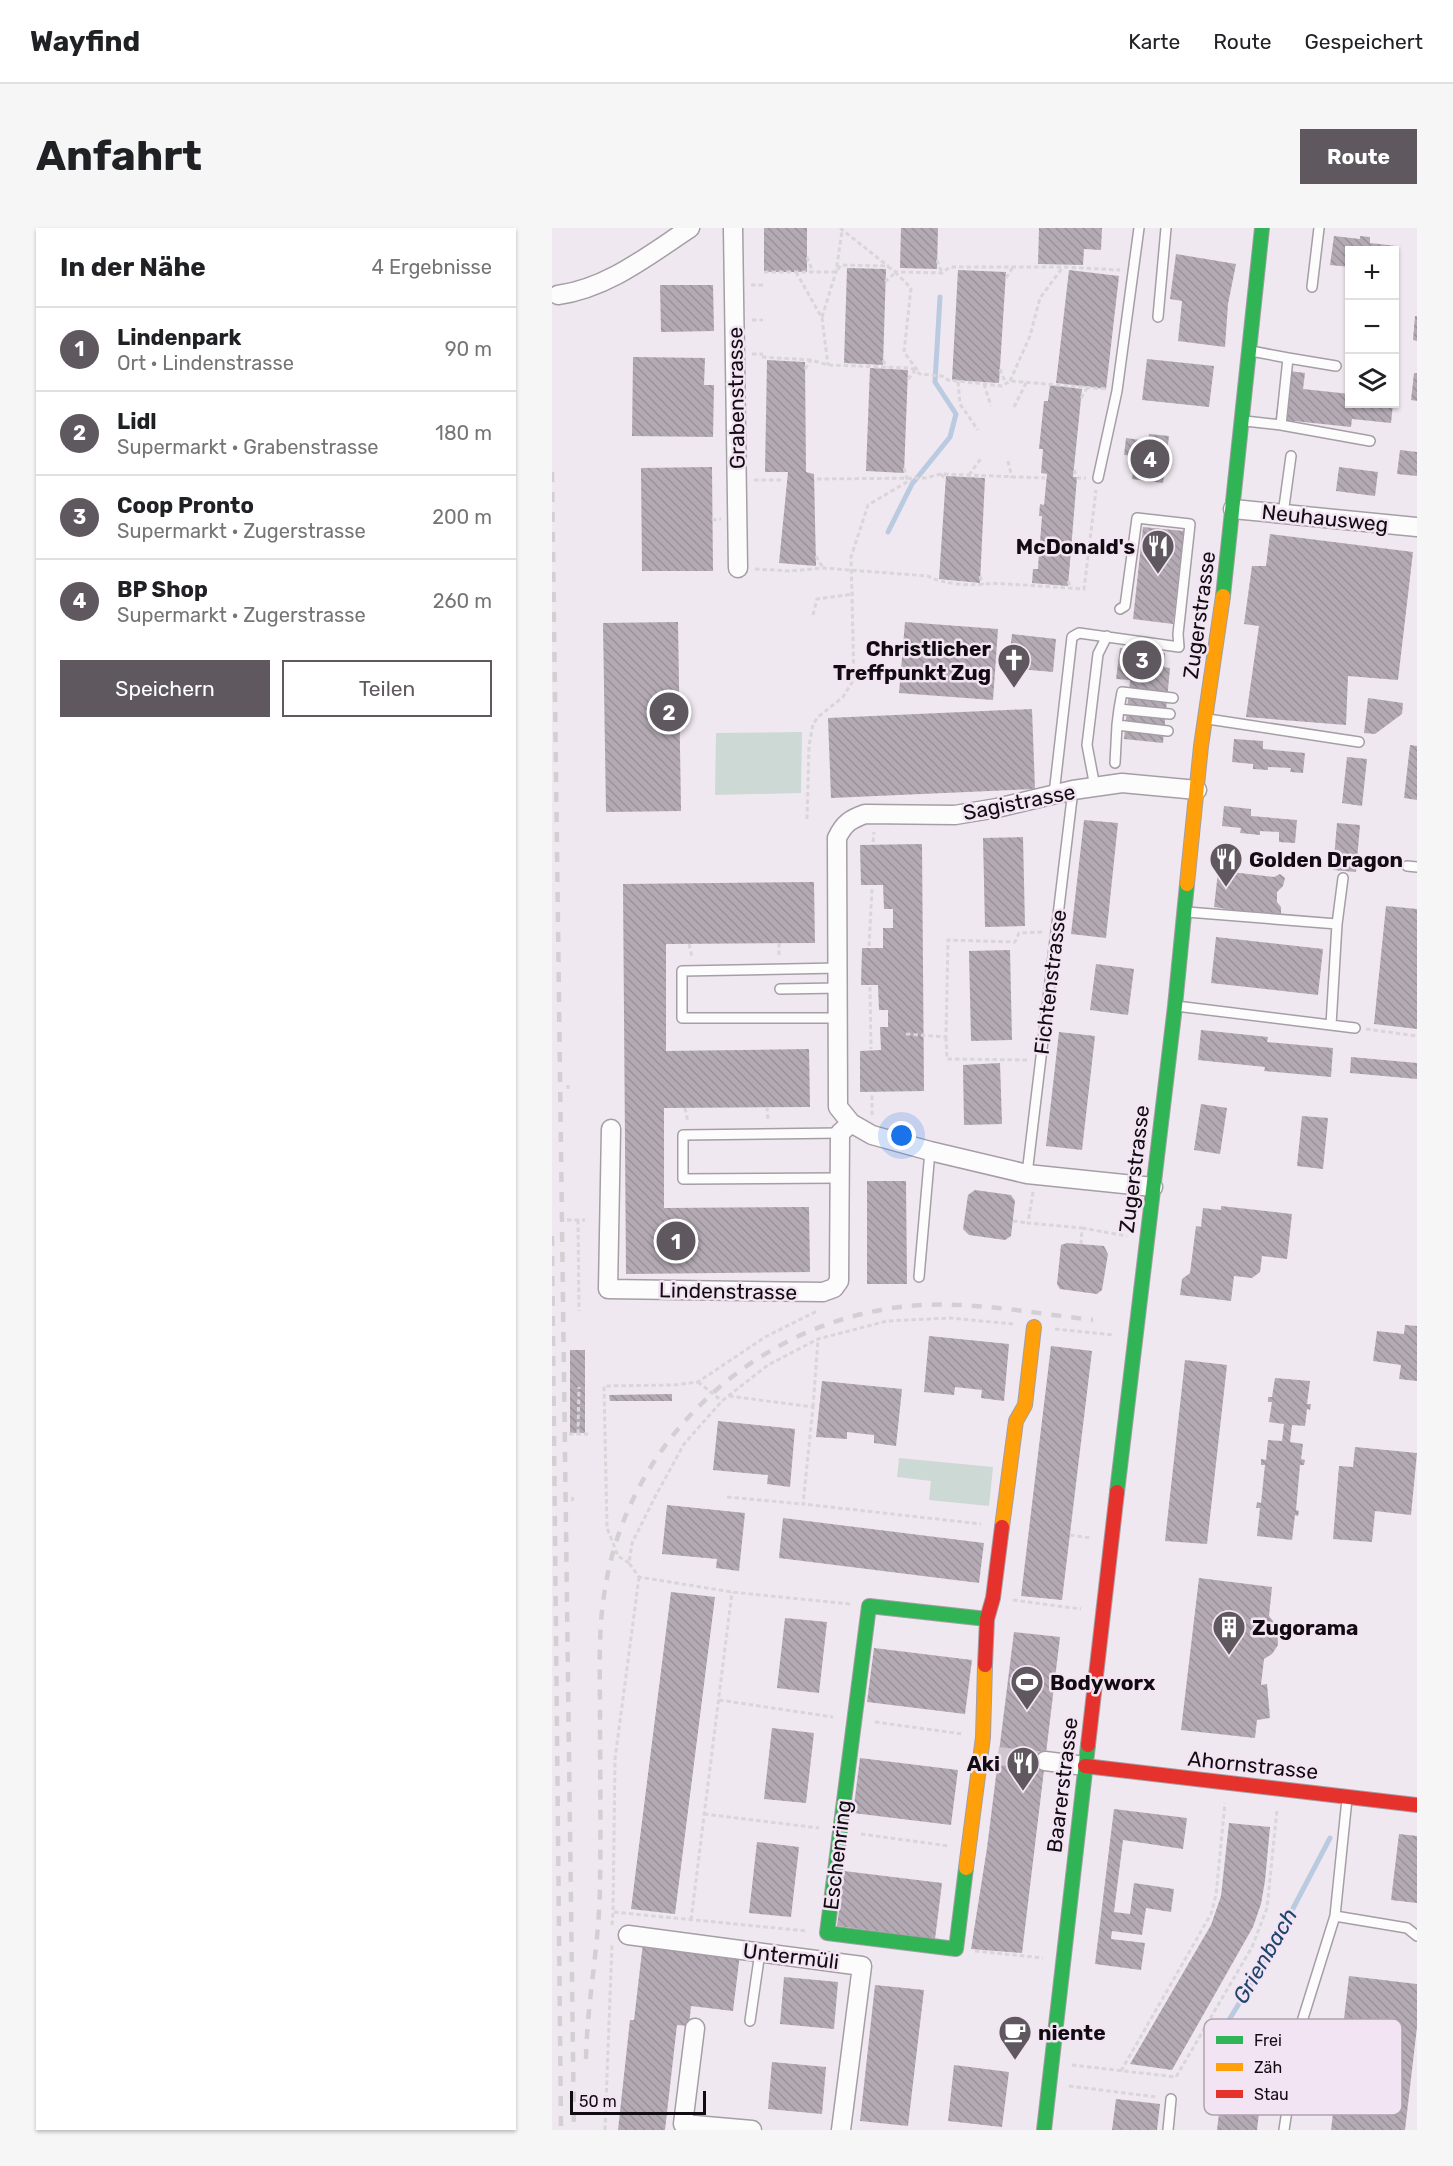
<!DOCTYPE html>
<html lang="de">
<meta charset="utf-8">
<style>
body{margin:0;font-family:Rubik,sans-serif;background:#f6f6f6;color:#202124}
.controls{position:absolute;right:18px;top:18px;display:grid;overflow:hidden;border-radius:0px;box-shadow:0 2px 4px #0004}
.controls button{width:54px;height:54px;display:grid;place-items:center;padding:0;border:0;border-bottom:2px solid #e0e0e0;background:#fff;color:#202124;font:30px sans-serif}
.scale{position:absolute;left:18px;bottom:15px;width:136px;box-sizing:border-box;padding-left:6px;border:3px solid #110c11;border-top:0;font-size:16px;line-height:21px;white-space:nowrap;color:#110c11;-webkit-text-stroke:4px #f3e4f3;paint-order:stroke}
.you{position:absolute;left:350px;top:908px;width:21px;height:21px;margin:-15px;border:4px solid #fff;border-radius:50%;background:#1a73e8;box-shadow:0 0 0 9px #1a73e833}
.badge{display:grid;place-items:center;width:39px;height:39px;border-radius:50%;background:#5f595f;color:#fff;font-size:20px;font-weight:700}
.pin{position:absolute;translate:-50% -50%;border:3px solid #fff;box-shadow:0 2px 6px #0006}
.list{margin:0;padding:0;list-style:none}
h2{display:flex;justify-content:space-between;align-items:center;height:78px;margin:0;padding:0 24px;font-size:26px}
h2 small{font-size:20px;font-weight:400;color:#757577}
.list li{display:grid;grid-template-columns:39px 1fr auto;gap:18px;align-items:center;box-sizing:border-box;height:84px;padding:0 24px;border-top:2px solid #e0e0e0}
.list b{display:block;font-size:22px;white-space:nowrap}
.list p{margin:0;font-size:20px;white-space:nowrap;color:#757577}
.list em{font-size:20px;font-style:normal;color:#757577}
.actions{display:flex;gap:12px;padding:18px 24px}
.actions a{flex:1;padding:14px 0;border:2px solid #5f595f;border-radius:0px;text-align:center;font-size:21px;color:#5f595f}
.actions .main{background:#5f595f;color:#fff}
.icon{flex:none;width:33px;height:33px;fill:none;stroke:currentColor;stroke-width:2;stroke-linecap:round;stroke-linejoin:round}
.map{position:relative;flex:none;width:865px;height:1902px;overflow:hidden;border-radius:0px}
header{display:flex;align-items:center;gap:36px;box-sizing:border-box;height:84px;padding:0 30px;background:#fff;border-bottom:2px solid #e0e0e0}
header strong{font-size:28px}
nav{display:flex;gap:33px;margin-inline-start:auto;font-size:21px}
.intro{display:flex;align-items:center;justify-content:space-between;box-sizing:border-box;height:144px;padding:0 36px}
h1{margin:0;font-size:42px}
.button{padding:15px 27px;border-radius:0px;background:#5f595f;color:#fff;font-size:21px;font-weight:700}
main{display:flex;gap:36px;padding:0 36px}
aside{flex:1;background:#fff;border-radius:0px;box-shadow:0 2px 4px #0004}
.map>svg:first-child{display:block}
.green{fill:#cdd9d4}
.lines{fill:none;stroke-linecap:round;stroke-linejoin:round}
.stream{stroke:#bacae1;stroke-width:5}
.building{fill:url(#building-back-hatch)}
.street-tunnel{stroke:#cfc7cf;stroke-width:18;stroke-dasharray:18 9;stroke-linecap:butt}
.lane-casing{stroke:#a59ea5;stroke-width:12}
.street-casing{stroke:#a59ea5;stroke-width:21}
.fast-casing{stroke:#a59ea5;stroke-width:16}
.slow-casing{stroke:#a59ea5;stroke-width:16}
.jam-casing{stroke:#a59ea5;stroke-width:16}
.path{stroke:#d8d6d8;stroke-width:3;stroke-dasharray:4.5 3;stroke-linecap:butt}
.lane{stroke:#fdfcfd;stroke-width:9}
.street{stroke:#fdfcfd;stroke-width:18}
.fast{stroke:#30b455;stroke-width:14}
.slow{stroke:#ff9f0a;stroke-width:14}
.jam{stroke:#e5322d;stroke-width:14}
.rail{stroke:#d3d0d3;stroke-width:4.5;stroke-dasharray:10 10;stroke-linecap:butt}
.labels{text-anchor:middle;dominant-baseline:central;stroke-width:5;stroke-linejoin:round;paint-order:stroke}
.street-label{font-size:21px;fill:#110c11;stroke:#f3e4f3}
.poi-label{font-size:21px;font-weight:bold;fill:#110c11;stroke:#f3e4f3;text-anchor:start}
.water-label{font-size:22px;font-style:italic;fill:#1f456c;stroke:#f3e4f3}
.key{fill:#f3e4f3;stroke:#afa3af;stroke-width:1.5}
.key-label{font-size:16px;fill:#110c11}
</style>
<header>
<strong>Wayfind</strong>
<nav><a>Karte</a><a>Route</a><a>Gespeichert</a></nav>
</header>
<div class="intro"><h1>Anfahrt</h1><a class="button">Route</a></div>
<main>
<aside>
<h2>In der Nähe<small>4 Ergebnisse</small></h2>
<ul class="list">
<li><span class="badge">1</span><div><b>Lindenpark</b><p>Ort · Lindenstrasse</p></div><em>90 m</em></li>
<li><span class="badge">2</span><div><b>Lidl</b><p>Supermarkt · Grabenstrasse</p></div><em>180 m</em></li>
<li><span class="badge">3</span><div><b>Coop Pronto</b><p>Supermarkt · Zugerstrasse</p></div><em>200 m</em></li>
<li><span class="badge">4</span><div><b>BP Shop</b><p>Supermarkt · Zugerstrasse</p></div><em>260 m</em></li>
</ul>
<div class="actions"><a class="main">Speichern</a><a>Teilen</a></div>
</aside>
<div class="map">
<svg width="865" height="1902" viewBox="0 0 865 1902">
<defs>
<pattern id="building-back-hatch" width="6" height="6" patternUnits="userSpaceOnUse" patternTransform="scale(1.5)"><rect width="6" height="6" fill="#b4aab4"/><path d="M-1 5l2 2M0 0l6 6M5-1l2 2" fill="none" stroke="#9a919a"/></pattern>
</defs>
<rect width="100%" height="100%" fill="#f0e8f0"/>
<!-- green -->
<path class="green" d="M250,504l-1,61 -86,2 1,-62z
M347,1230l94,9 -4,39 -60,-6 2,-19 -34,-4z"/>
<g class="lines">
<!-- stream -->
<path class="stream" d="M336,304l24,-48 38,-47 6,-23 -21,-32 5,-85
M655,1847v-19l61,-100 62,-118"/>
</g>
<!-- building -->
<path class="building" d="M212,0h43v44h-43z
M349,0h37l-1,41 -37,-1z
M487,0h63l-1,22 -17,-1 -1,16 -45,-1z
M782,8l26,3v-3l10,1v6l26,3 -1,4h-45v17l-20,-2z
M624,26l60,10 -8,40 -3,43 -47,-6 4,-40 -12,-2z
M295,40l39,1 -3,96 -39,-2z
M406,42l48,2 -7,111 -47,-3z
M517,42l50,6 -13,113 -50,-6z
M108,57h53l1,46 -53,1z
M863,88h2v25l-4,-1z
M843,127h4l-3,26h-1z
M81,129l72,1 -1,27h10l-1,52 -81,-1z
M595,131l67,7 -5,41 -67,-7z
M215,132l38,2 1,110 8,2 2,92 -37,-3 9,-91h-23z
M318,140l38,2 -4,103 -38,-2z
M730,142l23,3 -2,16 47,5v10h43l-2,19 -39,-4 -1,8 -57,-6v3l-19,-2z
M862,145h3v28l-6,-1z
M498,157l32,4 -9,88h4l-9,109 -36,-3 1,-14h5l1,-17 -4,-9 5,-1 2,-26h-3l1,-12 4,1 3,-31 -6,-1 2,-24h-4l5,-48h4z
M597,206l20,2 -6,47 -31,-4 3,-23 -11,-1 2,-17 22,3z
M848,222l17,2v24l-20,-2z
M160,239l1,104h-71l-1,-103z
M787,239l39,5 -3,24 -39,-5z
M394,248l39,2 -5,105 -41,-4z
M591,299l41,4 -11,93 -40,-5z
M718,306l143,18 -15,128 -50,-4 -2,49 -100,-8 13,-91 -15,-2 8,-58h14z
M126,394l3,189 -75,1 -3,-189z
M353,394l93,7 -5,71 -94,-7z
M460,406l44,5 -3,33 -45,-4z
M568,420l45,5 -1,14 6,1 -7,75 -39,-4 6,-59 -14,-1z
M816,470l35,5 -1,11 -27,20 -11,-1z
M480,481l3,80 -204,9 -3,-80z
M682,511l29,2v8l42,4 -2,20 -13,-1 1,-4 -23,-1v3l-15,-1v-5l-21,-2z
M858,517l7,1v54l-13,-2z
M795,529l20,2 -5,47 -20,-3z
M672,578l27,3v7l46,4 -2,23 -16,-1v-10l-19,-1v4l-20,-2 1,-5 -19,-2z
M532,592l34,3 -12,115 -35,-4z
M785,595l23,2 -4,47 -23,-2z
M471,609l2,89 -40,1 -2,-89z
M370,616l2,247 -64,1v-41l21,-1 -1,-23h8v-17h-9l-1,-25h-17l1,-37h21v-20h10v-19h-9l-1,-24h-22l-1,-40z
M670,640h8l1,4 43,5 6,-3 5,4 -2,8 -6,6v10l4,5v11l-67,-11 4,-35z
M262,654l1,61 -149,1v107l143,-2 1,58 -146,1v100l145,-1 1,65 -184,2 -3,-390z
M834,678l31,3v120l-43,-5z
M664,709l107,12 -5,46 -107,-12z
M458,722l2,90 -41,1 -2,-90z
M544,736l38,5 -6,46 -38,-5z
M649,802l67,7 -1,5 66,6 -2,29 -67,-6 1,-4 -67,-7z
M507,804l36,4 -13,114 -36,-4z
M799,829l66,6v16l-67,-6z
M448,835l2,61 -38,1 -1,-60z
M649,876l26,4 -7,46 -26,-4z
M750,888l26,2 -5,51 -26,-3z
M315,953h39l1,103h-40z
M423,962l36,5 4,6 -4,35 -6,4 -36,-5 -6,-6 5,-34z
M669,978l71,8 -5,45 -25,-3 -2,16 -8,6 -18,-2 -3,25 -51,-6 2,-16 8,-6 6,-47 5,1 2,-19 18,2z
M515,1015l37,3 4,8 -6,36 -5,4 -37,-5 -3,-5 4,-39z
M853,1097l12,1v55l-18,-2 2,-14 -28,-4 4,-30 27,3z
M377,1108l80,8 -5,57 -23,-3 1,-8 -27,-3 -1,8 -30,-3z
M499,1118l41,5 -30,249 -41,-4z
M18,1122h15v83h-15z
M633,1132l42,5 -20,179 -42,-3z
M723,1150l35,3 -3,23h4l-1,6 -3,-1 -2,17 -13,-1 -2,17 13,2 -2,15 4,1 -1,5h-4l-4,45 3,1 -1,5 -3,-1 -3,25 -35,-4 3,-28h-4l1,-6 4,1 4,-38h-4v-6l5,1 2,-20 14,1 1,-8 1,-9 -15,-2 3,-20h-4v-5h4z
M270,1153l80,8 -6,57 -22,-3v-8l-27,-3v7l-31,-2z
M120,1166v7h-62l-1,-6z
M166,1193l77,8 -5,58 -23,-3 1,-9 -55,-5z
M803,1219l62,6 -6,62 -36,-4 -3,31 -39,-3 6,-73 14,1z
M115,1277l78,8 -6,58 -23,-3 1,-9 -55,-5z
M231,1290l201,25 -5,40 -200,-25z
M647,1350l73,9 -3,29 8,10 1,19 -6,9 -8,5 -3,26 6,-1 3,34 -13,2 -2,18 -74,-8z
M119,1364l44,5 -40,317 -44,-5z
M233,1390l42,4 -8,71 -42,-5z
M462,1404l46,5 -38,316 -51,-4 16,-101z
M322,1420l98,12 -7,54 -98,-12z
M220,1500l42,5 -8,70 -42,-4z
M308,1530l98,12 -7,55 -98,-12z
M562,1581l73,9 -4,31 -60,-9 -9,72 16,2 4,-31 40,6 -3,23 -25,-4 -4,27 -30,-4 -1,8 34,4 -4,27 -46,-6z
M677,1595l41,4 -5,54 -4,23 -8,23 -81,143 -42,-6 81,-139 10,-29z
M847,1606l18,2v67l-26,-3z
M205,1614l42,5 -8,70 -42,-4z
M292,1643l98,12 -7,56 -98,-13z
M91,1715l97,11 -7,57 -42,-5 -2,20 -12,-1 -12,105h-47l12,-110h4z
M797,1748l68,8v43l-12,103h-74z
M232,1749l54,5 -4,47 -54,-5z
M323,1757l49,5 -16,136 -48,-5z
M220,1834l54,5 -4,47 -54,-5z
M402,1837l55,7 -7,55 -54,-6z
M672,1845l39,4 -6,53h-40z
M564,1871l44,5 -3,26h-45z"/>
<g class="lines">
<!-- street-tunnel -->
<path class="street-tunnel" d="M446,1528l47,5"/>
<!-- lane casing -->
<g class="lane-casing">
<path id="lane" d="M760,59l7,-59
M606,89l8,-89
M736,130l48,8
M693,193l36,4 7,-67 -37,-7
M729,197l89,16
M546,250l19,-87 22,-163
M731,286l8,-58
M567,481l3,-17 51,6
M656,491l151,23
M565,497l2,-16 51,5
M563,535l2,-38 51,6
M543,559l-8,-42 11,-91 9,-18
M502,566l18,-157 7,-4 100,14 -1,-13 12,-110 -53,-6 -12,88 -5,3
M855,638l10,1
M635,684l150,12 6,-46
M287,740l-157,3v47h157
M228,761l59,-1
M624,778l179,22
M779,797l6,-101
M475,946l46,-384
M286,950l-155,1v-44l157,-2
M367,1049l11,-126
M783,1688l72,12 10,8
M198,1793l10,-69
M616,1902l3,-31
M732,1902l15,-99 36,-115 12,-117"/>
</g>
<!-- street casing -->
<g class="street-casing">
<path id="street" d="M181,0l5,340
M6,67c50,-7 91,-40 132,-67
M681,281l184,18
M299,895l-13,-16 -1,-269c7,-15 14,-19 28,-24l90,1 42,-7 76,-18 49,-7 75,7
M59,901l-3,160 215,3 11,-4 5,-7 1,-148 11,-10 21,12 58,16 97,23 126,13
M493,1533l40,5
M76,1707l234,31 -21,164
M143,1800l-12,96 69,6"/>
</g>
<!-- fast casing -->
<g class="fast-casing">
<path id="fast" d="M671,368l39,-368
M565,1264l58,-486 12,-122
M414,1640l-10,81 -129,-16 42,-327 118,13
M492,1902l44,-385"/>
</g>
<!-- slow casing -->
<g class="slow-casing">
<path id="slow" d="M635,656l14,-138 22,-150
M450,1299l14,-106 9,-16 9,-78
M414,1640l17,-131 2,-72"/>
</g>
<!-- jam casing -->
<g class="jam-casing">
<path id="jam" d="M433,1437l2,-46 6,-21 9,-71
M536,1517l29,-253
M533,1538l332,39"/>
</g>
<!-- path -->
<path class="path" d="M288,0l48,38
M255,29l6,15
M385,32l5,13
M212,44h72l5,-7 46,1 9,6 46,1 8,-6h113l57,3
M244,44l26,46 6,47
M343,44l16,16 -7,64 14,19
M454,50l7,-11
M333,54l11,-10
M199,57h13
M270,89l14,-45 6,-41
M200,92h11
M200,126h11
M210,129l49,3 17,5 83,3 9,6 22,2 6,4 54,6 8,-5 96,8
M331,132l4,7
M253,141l6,-9
M448,141l6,15
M356,151l7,-8
M458,153l20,-45 10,-38 23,-31
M406,154l2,22 18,26
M432,156l7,22
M529,170l6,-10
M462,179l12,-24
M456,233l4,17
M352,240l3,11
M522,242l4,8h8
M389,246l5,6
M417,247l13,-18
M265,251l108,-1 16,-4 104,4
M202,252h30
M160,292l9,-1
M264,328l7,12
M203,341l36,2 32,-3 105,8c13,8 48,11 63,7l93,6 12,-99
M428,348l3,9
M516,353l3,7
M261,387l4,-16 37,-5
M255,591l2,-73 4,-22 5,-7 25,-20 11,-18 -3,-122 17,-52 44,-26
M321,614l1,-10
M227,715v13
M137,716l3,13
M317,718l3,-57
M318,759l1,62
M814,801l51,7
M354,806l40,3 2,-97 67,2 4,-9 23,-1
M394,809l1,22 82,1
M16,857v4
M215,879l1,13
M133,880l3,14
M320,887v-21
M481,964l-5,31 54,5 -1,16
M15,992h18
M26,992l1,91
M461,993l15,2
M530,1000l45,8
M503,1101l59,6
M146,1154l24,19
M177,1168l84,11 -10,97 178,20
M261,1179l5,-67
M17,1206h19
M26,1206l1,-47
M175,1269l76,7
M20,1273l1,-4
M518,1307l21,3
M77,1335l-11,-7 -11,-28 -3,-142 70,-1 24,-3 67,-45 52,-26
M87,1349l-24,182 -2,153 194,19
M461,1372l68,9
M298,1376l-118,-12 -93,-15 -10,-14 3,-20 24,-48 28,-51 38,-43 46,-36 50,-26 69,-18 63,-3 63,6
M167,1472l114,17
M323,1494l88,12
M152,1586l115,14
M309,1606l88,12
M139,1692l41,-328
M60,1697l1,-13
M423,1723l68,7
M520,1837l104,12 76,-130 15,-39 10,-98
M569,1843l90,-157 5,-19 9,-92
M517,1858l88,11
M53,1902l7,-186"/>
<!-- lane -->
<use href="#lane" class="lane"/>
<!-- street -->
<use href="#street" class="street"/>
<!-- fast -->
<use href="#fast" class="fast"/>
<!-- slow -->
<use href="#slow" class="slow"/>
<!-- jam -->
<use href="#jam" class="jam"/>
<!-- rail -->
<path class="rail" d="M0,244l22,1658
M0,1008l9,894
M34,1831c1,-59 14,-117 14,-177 1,-57 0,-114 0,-171 0,-41 -2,-82 5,-122 23,-147 147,-264 295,-282 64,-8 130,6 193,13"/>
</g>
<!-- icons -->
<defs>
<g id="restaurant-pin" transform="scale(1.725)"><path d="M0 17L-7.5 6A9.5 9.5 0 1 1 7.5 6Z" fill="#5f595f" stroke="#f3e4f3"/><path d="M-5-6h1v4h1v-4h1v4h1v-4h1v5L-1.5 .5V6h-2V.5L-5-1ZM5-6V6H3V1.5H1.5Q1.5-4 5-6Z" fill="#fff"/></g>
<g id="church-pin" transform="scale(1.725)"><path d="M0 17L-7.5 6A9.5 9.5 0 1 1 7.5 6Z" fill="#5f595f" stroke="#f3e4f3"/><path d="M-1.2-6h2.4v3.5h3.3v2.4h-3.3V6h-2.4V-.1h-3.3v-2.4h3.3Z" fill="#fff"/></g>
<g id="building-pin" transform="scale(1.725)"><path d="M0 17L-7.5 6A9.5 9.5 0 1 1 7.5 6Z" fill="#5f595f" stroke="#f3e4f3"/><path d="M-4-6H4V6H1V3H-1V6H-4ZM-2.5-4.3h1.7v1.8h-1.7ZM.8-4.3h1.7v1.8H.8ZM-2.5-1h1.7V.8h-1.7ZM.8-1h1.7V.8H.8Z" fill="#fff"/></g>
<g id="stadium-pin" transform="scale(1.725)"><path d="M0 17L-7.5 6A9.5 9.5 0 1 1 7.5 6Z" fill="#5f595f" stroke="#f3e4f3"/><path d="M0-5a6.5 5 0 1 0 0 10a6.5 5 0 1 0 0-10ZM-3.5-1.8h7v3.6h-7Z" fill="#fff"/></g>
<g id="cafe-pin" transform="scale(1.725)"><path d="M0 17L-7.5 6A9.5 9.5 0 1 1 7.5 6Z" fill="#5f595f" stroke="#f3e4f3"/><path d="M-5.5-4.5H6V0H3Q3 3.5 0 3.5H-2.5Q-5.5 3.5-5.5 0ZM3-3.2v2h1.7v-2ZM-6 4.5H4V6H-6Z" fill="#fff"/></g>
</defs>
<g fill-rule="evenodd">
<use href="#restaurant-pin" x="606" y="318"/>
<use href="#church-pin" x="462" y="432"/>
<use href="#restaurant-pin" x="674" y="631"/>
<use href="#building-pin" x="677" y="1399"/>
<use href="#stadium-pin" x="475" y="1454"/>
<use href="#restaurant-pin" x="471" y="1535"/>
<use href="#cafe-pin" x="463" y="1804"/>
</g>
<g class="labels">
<!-- street labels -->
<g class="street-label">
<text transform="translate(184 170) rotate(-91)">Grabenstrasse</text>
<text transform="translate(773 290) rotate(6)">Neuhausweg</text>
<text transform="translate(647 387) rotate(-82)">Zugerstrasse</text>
<text transform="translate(467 574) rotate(-11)">Sagistrasse</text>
<text transform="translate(498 754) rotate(-83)">Fichtenstrasse</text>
<text transform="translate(582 941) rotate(-83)">Zugerstrasse</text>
<text transform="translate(176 1063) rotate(1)">Lindenstrasse</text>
<text transform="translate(701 1537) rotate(6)">Ahornstrasse</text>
<text transform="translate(510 1557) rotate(-83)">Baarerstrasse</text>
<text transform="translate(285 1627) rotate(-83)">Eschenring</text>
<text transform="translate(239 1728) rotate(7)">Untermüli</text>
</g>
<!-- poi labels -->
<g class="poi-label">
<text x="583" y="318" text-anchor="end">McDonald's</text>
<text x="439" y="420" text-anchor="end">Christlicher<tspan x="439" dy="24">Treffpunkt Zug</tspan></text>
<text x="697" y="631">Golden Dragon</text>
<text x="700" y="1399">Zugorama</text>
<text x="498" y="1454">Bodyworx</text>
<text x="448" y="1535" text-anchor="end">Aki</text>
<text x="486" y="1804">niente</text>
</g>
<!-- water labels -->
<g class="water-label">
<text transform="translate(713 1728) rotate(-60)">Grienbach</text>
</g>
</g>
<!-- legend -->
<rect x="652" y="1791" width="198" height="96" rx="9" class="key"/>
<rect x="664" y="1808" width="27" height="8" fill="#30b455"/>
<rect x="664" y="1835" width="27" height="8" fill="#ff9f0a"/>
<rect x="664" y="1862" width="27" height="8" fill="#e5322d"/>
<g class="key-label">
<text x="702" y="1818">Frei</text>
<text x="702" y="1845">Zäh</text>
<text x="702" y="1872">Stau</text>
</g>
</svg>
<div class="controls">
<button>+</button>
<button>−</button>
<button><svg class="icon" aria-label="layers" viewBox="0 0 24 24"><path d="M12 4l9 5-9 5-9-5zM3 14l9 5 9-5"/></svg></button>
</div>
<div class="scale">50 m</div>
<div class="you"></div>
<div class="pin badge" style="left:124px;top:1013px">1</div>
<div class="pin badge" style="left:117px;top:484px">2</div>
<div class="pin badge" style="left:590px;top:432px">3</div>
<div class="pin badge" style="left:598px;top:231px">4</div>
</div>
</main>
